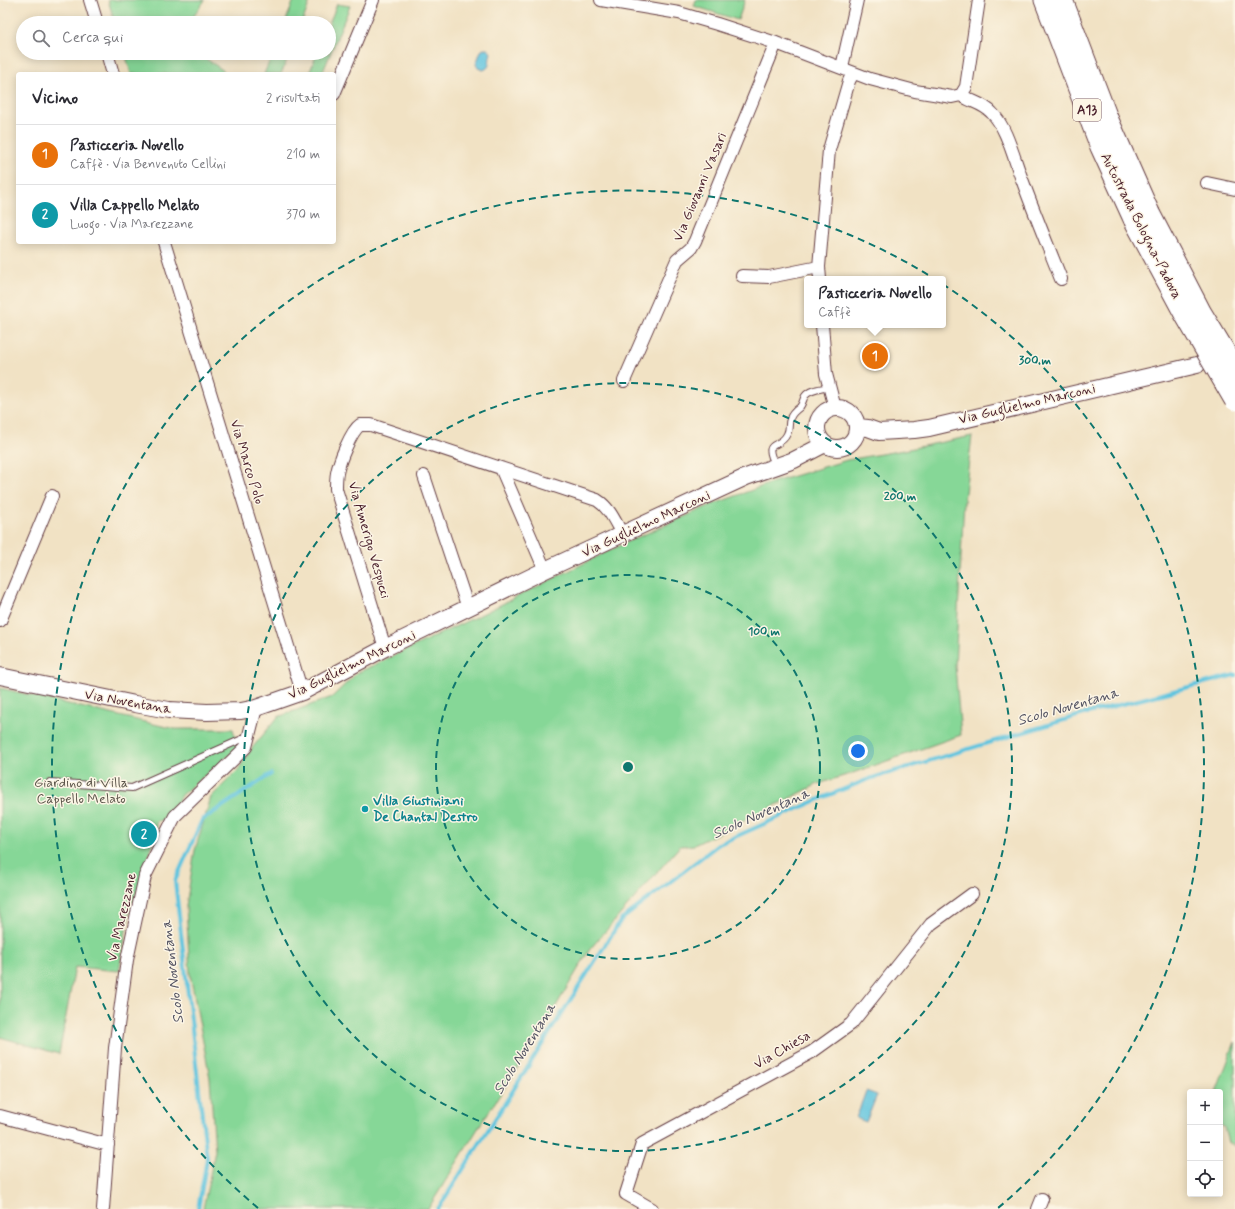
<!DOCTYPE html>
<html lang="it">
<meta charset="utf-8">
<style>
body{margin:0;font-family:Mynerve,sans-serif;background:#f2f2f3;color:#2b2b33}
.controls{position:absolute;right:12px;bottom:12px;display:grid;overflow:hidden;border-radius:4px;box-shadow:0 2px 10px #0003}
.controls button{width:36px;height:36px;display:grid;place-items:center;padding:0;border:0;border-bottom:1px solid #e1e1e2;background:#fff;color:#2b2b33;font:20px sans-serif}
.you{position:absolute;left:858px;top:751px;width:14px;height:14px;margin:-10px;border:3px solid #fff;border-radius:50%;background:#1a73e8;box-shadow:0 0 0 6px #1a73e833}
.badge{display:grid;place-items:center;width:26px;height:26px;border-radius:50%;background:#db2777;color:#fff;font-size:13px;font-weight:700}
.pin{position:absolute;translate:-50% -50%;border:2px solid #fff;box-shadow:0 1px 4px #0006}
.popup{position:absolute;left:804px;top:276px;width:142px;height:52px;box-sizing:border-box;display:grid;place-content:center;border-radius:4px;background:#fff;filter:drop-shadow(0 1px 3px #0005);font-size:13px;white-space:nowrap;color:#7c7c81}
.popup b{font-size:15px;color:#2b2b33}
.popup::after{content:'';position:absolute;left:50%;top:100%;margin-left:-8px;border:8px solid transparent;border-top-color:#fff}
.list{margin:0;padding:0;list-style:none}
h2{display:flex;justify-content:space-between;align-items:center;height:52px;margin:0;padding:0 16px;font-size:17px}
h2 small{font-size:13px;font-weight:400;color:#7c7c81}
.list li{display:grid;grid-template-columns:26px 1fr auto;gap:12px;align-items:center;box-sizing:border-box;height:60px;padding:0 16px;border-top:1px solid #e1e1e2}
.list b{display:block;font-size:15px;white-space:nowrap}
.list p{margin:0;font-size:13px;white-space:nowrap;color:#7c7c81}
.list em{font-size:13px;font-style:normal;color:#7c7c81}
.icon{flex:none;width:22px;height:22px;fill:none;stroke:currentColor;stroke-width:2;stroke-linecap:round;stroke-linejoin:round}
.map{position:relative;flex:none;width:1235px;height:1209px;overflow:hidden}
.search{position:absolute;background:#fff;box-shadow:0 2px 10px #0003;left:16px;top:16px;width:320px;height:44px;display:flex;align-items:center;gap:10px;box-sizing:border-box;padding:0 14px;border-radius:22px;color:#7c7c81;font-size:15px}
.panel{position:absolute;background:#fff;box-shadow:0 2px 10px #0003;left:16px;top:72px;width:320px;height:172px;border-radius:4px}
.map>svg:first-child{display:block}
.green{fill:#86d797;stroke:#687b61}
.water{fill:#61c5df;stroke:#567285}
.lines{fill:none;stroke-linecap:round;stroke-linejoin:round}
.stream{stroke:#61c5df;stroke-width:4}
.lane-casing{stroke:#633c42;stroke-width:8}
.street-casing{stroke:#633c42;stroke-width:14}
.secondary-casing{stroke:#633c42;stroke-width:18}
.highway-casing{stroke:#633c42;stroke-width:23}
.lane{stroke:#fff;stroke-width:6}
.street{stroke:#fff;stroke-width:12}
.secondary{stroke:#fff;stroke-width:16}
.highway{stroke:#fff;stroke-width:21}
.highway-bridge-casing{stroke:#633c42;stroke-width:23;stroke-linecap:butt}
.highway-bridge{stroke:#fff;stroke-width:21}
.ring{fill:none;stroke:#0f766e;stroke-width:2;stroke-dasharray:7 5}
.culture-dot{fill:#0f9aa8;stroke:#fcf5e5;stroke-width:1.5}
.labels{text-anchor:middle;dominant-baseline:central;stroke-width:3;stroke-linejoin:round;paint-order:stroke}
.shield{fill:#fcf5e5;stroke:#7f5f63;stroke-width:1}
.shield-label{font-size:13px;font-weight:bold;fill:#4a1f2b}
.street-label{font-size:14px;fill:#4a1f2b;stroke:#fcf5e5}
.park-label{font-size:14px;fill:#5c564b;stroke:#fcf5e5}
.culture-label{font-size:14px;font-weight:bold;fill:#0d838f;stroke:#fcf5e5;text-anchor:start}
.water-label{font-size:15px;font-style:italic;fill:#515161;stroke:#fcf5e5}
.centre{fill:#0f766e;stroke:#fcf5e5;stroke-width:2}
.ring-label{font-size:12px;text-anchor:middle;font-weight:bold;fill:#0f766e;stroke:#fcf5e5;stroke-width:3;stroke-linejoin:round;paint-order:stroke}
</style>
<div class="map">
<svg width="1235" height="1209" viewBox="0 0 1235 1209">
<rect width="100%" height="100%" fill="#fcf5e5"/>
<filter id="ink" filterUnits="userSpaceOnUse"><feTurbulence type="fractalNoise" baseFrequency=".025" numOctaves="2"/><feDisplacementMap in="SourceGraphic" scale="8" xChannelSelector="R" yChannelSelector="G"/><feConvolveMatrix kernelMatrix="1 2 1 2 8 2 1 2 1" color-interpolation-filters="sRGB"/></filter>
<filter id="wash" filterUnits="userSpaceOnUse"><feTurbulence type="fractalNoise" baseFrequency=".012" numOctaves="4" result="noise"/><feDisplacementMap in="SourceGraphic" scale="16" xChannelSelector="R" yChannelSelector="G"/><feGaussianBlur stdDeviation="0.9" result="paint"/><feColorMatrix in="noise" values="0 0 0 0 0 0 0 0 0 0 0 0 0 0 0 0 0 1.4 0 .05"/><feComposite in="paint" operator="in"/></filter>
<g filter="url(#wash)">
<rect width="100%" height="100%" fill="#f1e2c4"/>
<!-- green -->
<path class="green" d="M108,0h97l-16,23h-74z
M294,0l16,1 -8,22h-17z
M696,0h49l-7,20 -44,-14z
M337,4l13,2 -28,68h-13l8,-21h12v-29z
M125,53h59l4,5 14,-2 22,15 -1,3h-92z
M273,53h17l-9,21h-17z
M972,436l-8,65 -9,165 6,69 -111,39 -32,10 -56,28 -68,33 -14,1 -90,103 -56,94 -52,79 -54,87h-225l12,-58 -5,-73 -20,-104 -4,-68 9,-56 16,-53 27,-27 14,-22 26,-31 54,-20 25,-24 125,-59 145,-72 84,-37 63,-23 73,-22 57,-10z
M0,688l175,41h58l5,19 -57,47 -11,24 -13,2 -9,38 -19,55 -10,57 -44,-4 -16,87 -59,-17z
M1235,1042v104l-7,-3 -4,-16 -4,-2v-33h-4z"/>
<!-- water -->
<path class="water" d="M485,48l3,1 3,4c-3,7 1,15 -8,17l-5,-2 -2,-4 5,-13z
M866,1091l11,4 -11,27 -10,-4z"/>
<g class="lines">
<!-- stream -->
<path class="stream" d="M198,1209l9,-50 -32,-278 27,-61 69,-46
M438,1209l183,-289 98,-76 103,-46 47,-19 215,-65 151,-39"/>
</g>
</g>
<g filter="url(#ink)">
<g class="lines">
<!-- lane casing -->
<g class="lane-casing">
<path id="lane" d="M776,466c-15,-28 4,-16 11,-32 3,-5 1,-11 3,-15 1,-5 6,-9 10,-12 3,-4 3,-8 5,-11 5,-7 16,-7 24,-9
M50,782l82,6 117,-52"/>
</g>
<!-- street casing -->
<g class="street-casing">
<path id="street" d="M90,0l7,23
M601,0l78,13 38,11 59,19 94,36 45,12 37,6 9,-2c10,7 22,8 31,18 15,14 23,50 31,69 12,33 25,64 38,97
M107,53l6,21
M842,67l15,-67
M334,94l39,-94
M961,95l5,-8 13,-87
M1207,183l28,6
M164,242l138,450
M742,276l27,1 50,-10
M820,279l-1,-12 10,-117 20,-69 4,-8
M822,325l4,49 9,34
M624,381l53,-121 14,-12 4,-7 81,-198
M501,468l44,102
M424,476l44,132
M0,621l52,-125
M385,648l-49,-159c0,-5 0,-11 1,-16 2,-11 14,-42 23,-48h11l226,75c13,8 18,22 25,34
M0,1116l108,29
M103,1209l12,-161 12,-88 18,-84 30,-60 71,-69 10,-39
M652,1209l-26,-15 16,-50 170,-92 39,-28 80,-100 41,-30
M1038,1209l4,-10"/>
</g>
<!-- secondary casing -->
<g class="secondary-casing">
<path id="secondary" d="M817 428a20 20 0 1 1 40 0a20 20 0 1 1-40 0Z
M858,427l10,1 11,4 35,-2 15,-2 268,-63
M0,676l135,28 34,6 38,2 34,-1 15,-3 46,-16 83,-44 160,-78 201,-93 48,-17 31,-16"/>
</g>
<!-- highway casing -->
<g class="highway-casing">
<path id="highway" d="M1045,0l56,147 33,72
M1062,0l45,118 42,95"/>
</g>
<!-- lane -->
<use href="#lane" class="lane"/>
<!-- street -->
<use href="#street" class="street"/>
<!-- secondary -->
<use href="#secondary" class="secondary"/>
<!-- highway -->
<use href="#highway" class="highway"/>
<!-- highway-bridge casing -->
<g class="highway-bridge-casing">
<path id="highway-bridge" d="M1149,213l52,100 34,56
M1134,219l51,95 50,86"/>
</g>
<!-- highway-bridge -->
<use href="#highway-bridge" class="highway-bridge"/>
</g>
</g>
<!-- distance rings -->
<g class="ring">
<circle cx="628" cy="767" r="192"/>
<circle cx="628" cy="767" r="384"/>
<path d="M258 1208A576 576 0 1 1 998 1208"/>
</g>
<!-- markers -->
<circle class="culture-dot" cx="365" cy="809" r="4"/>
<g class="labels">
<!-- shield labels -->
<rect class="shield" x="1073" y="99" width="28" height="22" rx="3"/>
<g class="shield-label">
<text x="1087" y="110">A13</text>
</g>
<!-- street labels -->
<g class="street-label">
<text transform="translate(700 187) rotate(-67)">Via Giovanni Vasari</text>
<text transform="translate(1141 226) rotate(63)">Autostrada Bologna-Padova</text>
<text transform="translate(1027 404) rotate(-13)">Via Guglielmo Marconi</text>
<text transform="translate(247 462) rotate(73)">Via Marco Polo</text>
<text transform="translate(646 524) rotate(-25)">Via Guglielmo Marconi</text>
<text transform="translate(369 540) rotate(74)">Via Amerigo Vespucci</text>
<text transform="translate(352 665) rotate(-26)">Via Guglielmo Marconi</text>
<text transform="translate(128 702) rotate(10)">Via Noventana</text>
<text transform="translate(122 917) rotate(-77)">Via Marezzane</text>
<text transform="translate(782 1050) rotate(-30)">Via Chiesa</text>
</g>
<!-- park labels -->
<g class="park-label">
<text x="81" y="783">Giardino di Villa<tspan x="81" dy="16">Cappello Melato</tspan></text>
</g>
<!-- culture labels -->
<g class="culture-label">
<text x="373" y="801">Villa Giustiniani<tspan x="373" dy="16">De Chantal Destro</tspan></text>
</g>
<!-- water labels -->
<g class="water-label">
<text transform="translate(1068 707) rotate(-16)">Scolo Noventana</text>
<text transform="translate(761 814) rotate(-24)">Scolo Noventana</text>
<text transform="translate(173 972) rotate(-97)">Scolo Noventana</text>
<text transform="translate(525 1049) rotate(-58)">Scolo Noventana</text>
</g>
</g>
<circle cx="628" cy="767" r="6" class="centre"/>
<g class="ring-label">
<text x="1035" y="364">300 m</text>
<text x="900" y="500">200 m</text>
<text x="764" y="635">100 m</text>
</g>
</svg>
<div class="controls">
<button>+</button>
<button>−</button>
<button><svg class="icon" aria-label="locate" viewBox="0 0 24 24"><circle cx="12" cy="12" r="6"/><path d="M12 2v4M12 18v4M2 12h4M18 12h4"/></svg></button>
</div>
<div class="you"></div>
<div class="pin badge" style="left:875px;top:356px;background:#e8710a">1</div>
<div class="popup"><b>Pasticceria Novello</b>Caffè</div>
<div class="pin badge" style="left:144px;top:834px;background:#0f9aa8">2</div>
<div class="search"><svg class="icon" aria-label="search" viewBox="0 0 24 24"><circle cx="10" cy="10" r="6"/><path d="M15 15l6 6"/></svg>Cerca qui</div>
<section class="panel">
<h2>Vicino<small>2 risultati</small></h2>
<ul class="list">
<li><span class="badge" style="background:#e8710a">1</span><div><b>Pasticceria Novello</b><p>Caffè · Via Benvenuto Cellini</p></div><em>210 m</em></li>
<li><span class="badge" style="background:#0f9aa8">2</span><div><b>Villa Cappello Melato</b><p>Luogo · Via Marezzane</p></div><em>370 m</em></li>
</ul>
</section>
</div>
